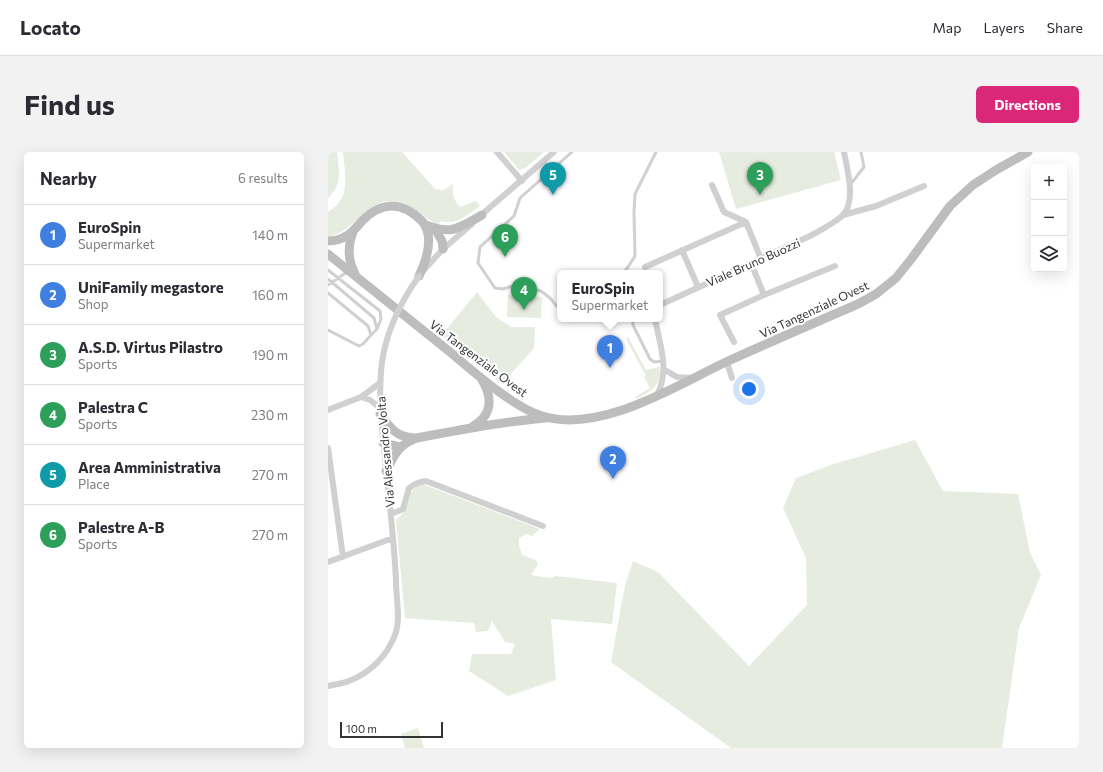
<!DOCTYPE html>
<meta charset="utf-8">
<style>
body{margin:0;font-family:Commissioner,sans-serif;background:#f2f2f3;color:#2b2b33}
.controls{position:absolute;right:12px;top:12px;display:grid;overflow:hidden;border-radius:6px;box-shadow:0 4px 16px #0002}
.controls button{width:36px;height:36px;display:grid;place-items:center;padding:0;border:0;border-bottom:1px solid #e1e1e2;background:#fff;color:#2b2b33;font:20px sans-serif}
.scale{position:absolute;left:12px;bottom:10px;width:103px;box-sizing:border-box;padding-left:4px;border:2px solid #333;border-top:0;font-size:11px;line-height:14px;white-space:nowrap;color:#333;-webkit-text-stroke:3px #fff;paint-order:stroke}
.you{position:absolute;left:421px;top:237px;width:14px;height:14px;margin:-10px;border:3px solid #fff;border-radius:50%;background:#1a73e8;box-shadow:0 0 0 6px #1a73e833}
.badge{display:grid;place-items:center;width:26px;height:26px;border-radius:50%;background:#db2777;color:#fff;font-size:13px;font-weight:700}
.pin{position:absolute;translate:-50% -33px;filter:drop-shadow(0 1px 2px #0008)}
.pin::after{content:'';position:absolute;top:21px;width:14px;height:12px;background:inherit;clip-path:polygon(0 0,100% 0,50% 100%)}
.popup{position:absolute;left:229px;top:118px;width:106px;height:52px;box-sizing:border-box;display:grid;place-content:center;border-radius:6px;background:#fff;filter:drop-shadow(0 1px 3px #0005);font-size:13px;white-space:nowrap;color:#7c7c81}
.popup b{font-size:15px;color:#2b2b33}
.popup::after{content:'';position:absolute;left:50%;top:100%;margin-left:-8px;border:8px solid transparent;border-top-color:#fff}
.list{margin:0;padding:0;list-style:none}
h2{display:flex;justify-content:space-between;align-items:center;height:52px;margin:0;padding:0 16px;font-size:17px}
h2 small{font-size:13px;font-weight:400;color:#7c7c81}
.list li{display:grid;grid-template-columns:26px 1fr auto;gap:12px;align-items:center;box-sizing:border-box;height:60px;padding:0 16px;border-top:1px solid #e1e1e2}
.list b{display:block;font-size:15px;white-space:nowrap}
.list p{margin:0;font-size:13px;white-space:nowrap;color:#7c7c81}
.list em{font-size:13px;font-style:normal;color:#7c7c81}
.icon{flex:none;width:22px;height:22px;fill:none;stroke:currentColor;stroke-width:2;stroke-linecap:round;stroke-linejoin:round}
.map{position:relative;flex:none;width:751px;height:596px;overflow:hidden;border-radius:6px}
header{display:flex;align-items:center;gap:24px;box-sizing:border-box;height:56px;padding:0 20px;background:#fff;border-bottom:1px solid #e1e1e2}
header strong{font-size:19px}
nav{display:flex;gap:22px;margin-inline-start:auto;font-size:14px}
.intro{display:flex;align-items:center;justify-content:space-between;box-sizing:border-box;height:96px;padding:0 24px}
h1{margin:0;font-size:28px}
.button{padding:10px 18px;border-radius:6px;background:#db2777;color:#fff;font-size:14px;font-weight:700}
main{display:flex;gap:24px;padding:0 24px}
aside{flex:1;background:#fff;border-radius:6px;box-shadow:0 4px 16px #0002}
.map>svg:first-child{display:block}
.green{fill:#e6ecdf}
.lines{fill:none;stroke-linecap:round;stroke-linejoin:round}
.lane{stroke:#d0d0d0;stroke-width:3}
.street{stroke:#d0d0d0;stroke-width:6}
.secondary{stroke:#bdbdbd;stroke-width:9}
.street-bridge{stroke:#d0d0d0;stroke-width:6}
.labels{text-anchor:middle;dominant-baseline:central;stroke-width:4;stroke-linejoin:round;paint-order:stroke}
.street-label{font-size:12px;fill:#333;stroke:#fff}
</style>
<header>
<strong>Locato</strong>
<nav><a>Map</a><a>Layers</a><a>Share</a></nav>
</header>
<div class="intro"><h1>Find us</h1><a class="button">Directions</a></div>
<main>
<aside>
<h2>Nearby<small>6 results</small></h2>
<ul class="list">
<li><span class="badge" style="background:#3f7fe0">1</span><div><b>EuroSpin</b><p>Supermarket</p></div><em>140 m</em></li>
<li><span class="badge" style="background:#3f7fe0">2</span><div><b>UniFamily megastore</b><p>Shop</p></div><em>160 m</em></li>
<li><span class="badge" style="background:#2e9e5b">3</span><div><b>A.S.D. Virtus Pilastro</b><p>Sports</p></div><em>190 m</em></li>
<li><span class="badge" style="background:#2e9e5b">4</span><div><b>Palestra C</b><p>Sports</p></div><em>230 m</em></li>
<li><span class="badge" style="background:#0f9aa8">5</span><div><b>Area Amministrativa</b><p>Place</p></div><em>270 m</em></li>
<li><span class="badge" style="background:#2e9e5b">6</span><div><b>Palestre A-B</b><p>Sports</p></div><em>270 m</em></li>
</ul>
</aside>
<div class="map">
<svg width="751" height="596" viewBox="0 0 751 596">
<rect width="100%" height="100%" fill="#fff"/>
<!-- green -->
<path class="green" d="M0,0h9c2,18 6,33 -9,46z
M15,0h59l33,37 9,1 9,-6c-1,10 0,15 7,23l16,-6 4,5c-11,8 -24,20 -39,15l-4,4c-10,-6 -18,-15 -29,-19 -40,-19 -47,24 -80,31v-25c3,-2 7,-5 10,-8 12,-14 6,-36 5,-52z
M176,0h40l-19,16 -6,2z
M391,0h115l7,28 -105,29z
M149,140l19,25 15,10h24l-1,21 -32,36 -60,-49z
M180,143l34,2 -1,21 -34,-1z
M300,185l18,33 13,-3c5,17 -10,26 -23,32l-1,-2 15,-9 -6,-11 2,-1 -20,-37z
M587,288l28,51 75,3 12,59 11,22 -22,53 -17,120h-271l-120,-86 14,-77 8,-24 25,11 91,94 58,-61 -1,-47 -23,-50 13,-30 38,-14z
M97,333l115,44 -8,7 -6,-2 -7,4v7l3,10 14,5 2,4 -7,11 19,3 6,-2 61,7 -5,41 -61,-5 5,61 -48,16 -39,-25 3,-17h39l4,-10 -10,-2 -13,-21 -4,10 -12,1 -2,-9 -69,-5 -9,-98c3,-3 7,-6 9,-10 7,-12 2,-24 20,-25z
M90,576l6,20h-19l-4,-14z"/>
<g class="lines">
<!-- lane -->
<path class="lane" d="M216,10l8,8
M522,33l14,-18 -3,-15
M0,118l52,41 1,8 -4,10
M295,121l5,-6 7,-11 -1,-43 1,-19 21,-42
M0,127l46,39 3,11 -6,6
M0,133l19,-13
M0,141l40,33 3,9 -8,9 -4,2 -31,-16
M232,158l-10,-12 -9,-7 -25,-6 -13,4 -8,-1 -17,-25 2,-16 34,-31 6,-18 52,-46
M305,167v6l17,34 4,3 9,-1"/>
<!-- street -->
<path class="street" d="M169,0l25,29
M384,33l12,27 22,10 15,37
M515,63l33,-9 48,-20
M152,64l74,-64
M354,98l16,37
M423,111l13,32
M317,115l101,-45
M96,118l19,-21 29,-25
M332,153l150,-69c11,-6 23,-12 32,-20 15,-14 5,-47 2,-64
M327,167c5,26 15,51 2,76
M406,190l-14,-27 44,-20 71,-29
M399,210l5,16
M337,218l12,7 14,1
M33,245l9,3 10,8
M0,258l33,-13 19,-14
M0,296l15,109
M63,362l12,-5 6,-21c5,-4 10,-6 17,-7l117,45
M0,410l65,-24
M0,534c7,-2 14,-2 21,-5 21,-8 38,-25 46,-46 6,-16 1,-37 1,-54 -2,-45 -8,-89 -12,-134 -3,-25 -5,-50 -3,-76"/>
<!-- secondary -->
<path class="secondary" d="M96,72c27,12 35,4 58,-9
M107,77l7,12 1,8
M25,80c-6,16 -5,29 3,44
M0,89c7,0 14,-2 20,-6 6,-4 10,-10 15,-15 19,-19 40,-18 59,1 13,15 4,40 -3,55
M0,102c41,33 81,65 122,98 24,20 63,55 92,64 58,18 133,-30 184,-54 44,-20 88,-39 132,-58l18,-10 20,-16 16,-20 38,-52 23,-21 23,-15 32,-18
M52,262c12,15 15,23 35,24
M144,275c21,-12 21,-30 9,-49
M55,291l17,4
M58,319c8,-16 13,-27 31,-33 42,-8 84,-16 128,-20"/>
<!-- street-bridge -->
<path class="street-bridge" d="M53,219c3,-35 18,-67 38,-95"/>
</g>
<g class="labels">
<!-- street labels -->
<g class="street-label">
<text transform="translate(425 110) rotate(-24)">Viale Bruno Buozzi</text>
<text transform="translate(486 157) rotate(-25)">Via Tangenziale Ovest</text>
<text transform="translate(151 206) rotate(37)">Via Tangenziale Ovest</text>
<text transform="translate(57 300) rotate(-95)">Via Alessandro Volta</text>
</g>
</g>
</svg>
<div class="controls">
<button>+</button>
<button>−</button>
<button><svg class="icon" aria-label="layers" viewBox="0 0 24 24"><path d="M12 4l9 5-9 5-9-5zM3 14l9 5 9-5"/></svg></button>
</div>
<div class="scale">100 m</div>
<div class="you"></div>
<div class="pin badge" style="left:282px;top:216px;background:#3f7fe0">1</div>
<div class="popup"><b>EuroSpin</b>Supermarket</div>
<div class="pin badge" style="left:285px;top:327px;background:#3f7fe0">2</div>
<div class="pin badge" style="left:432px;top:43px;background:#2e9e5b">3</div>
<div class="pin badge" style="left:196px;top:158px;background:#2e9e5b">4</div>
<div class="pin badge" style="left:225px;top:43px;background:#0f9aa8">5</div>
<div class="pin badge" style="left:177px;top:105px;background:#2e9e5b">6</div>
</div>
</main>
